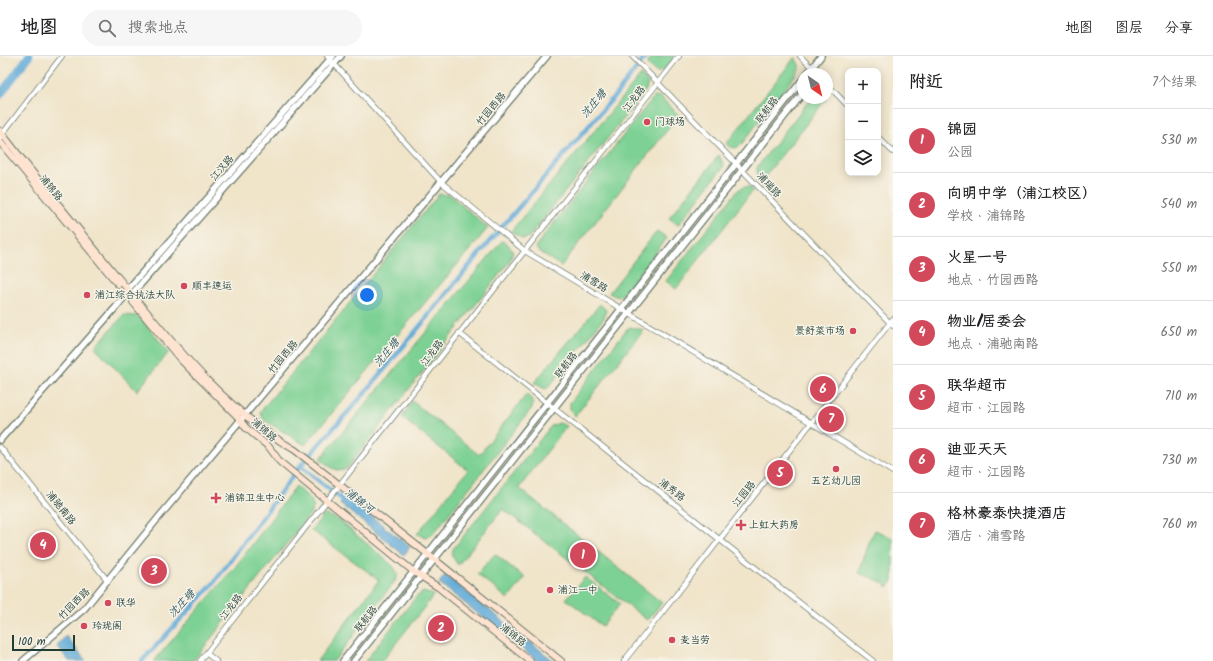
<!DOCTYPE html>
<html lang="zh">
<meta charset="utf-8">
<style>
body{margin:0;font-family:Kalam,"LXGW WenKai TC",sans-serif;background:#f6f6f6;color:#202124}
.controls{position:absolute;right:12px;top:12px;display:grid;overflow:hidden;border-radius:8px;box-shadow:0 2px 10px #0003}
.controls button{width:36px;height:36px;display:grid;place-items:center;padding:0;border:0;border-bottom:1px solid #e0e0e0;background:#fff;color:#202124;font:20px sans-serif}
.compass{position:absolute;left:797px;top:12px;width:36px;height:36px;border-radius:50%;background:#fff;box-shadow:0 2px 10px #0003;rotate:145deg}
.scale{position:absolute;left:12px;bottom:10px;width:63px;box-sizing:border-box;padding-left:4px;border:2px solid #1f3d34;border-top:0;font-size:11px;line-height:14px;white-space:nowrap;color:#1f3d34;-webkit-text-stroke:3px #f7f3e8;paint-order:stroke}
.you{position:absolute;left:367px;top:239px;width:14px;height:14px;margin:-10px;border:3px solid #fff;border-radius:50%;background:#1a73e8;box-shadow:0 0 0 6px #1a73e833}
.badge{display:grid;place-items:center;width:26px;height:26px;border-radius:50%;background:#d1495b;color:#fff;font-size:13px;font-weight:700}
.pin{position:absolute;translate:-50% -50%;border:2px solid #fff;box-shadow:0 1px 4px #0006}
.list{margin:0;padding:0;list-style:none}
h2{display:flex;justify-content:space-between;align-items:center;height:52px;margin:0;padding:0 16px;font-size:17px}
h2 small{font-size:13px;font-weight:400;color:#757577}
.list li{display:grid;grid-template-columns:26px 1fr auto;gap:12px;align-items:center;box-sizing:border-box;height:64px;padding:0 16px;border-top:1px solid #e0e0e0}
.list b{display:block;font-size:15px;white-space:nowrap}
.list p{margin:0;font-size:13px;white-space:nowrap;color:#757577}
.list em{font-size:13px;font-style:normal;color:#757577}
.icon{flex:none;width:22px;height:22px;fill:none;stroke:currentColor;stroke-width:2;stroke-linecap:round;stroke-linejoin:round}
.map{position:relative;flex:none;width:893px;height:605px;overflow:hidden}
header{display:flex;align-items:center;gap:24px;box-sizing:border-box;height:56px;padding:0 20px;background:#fff;border-bottom:1px solid #e0e0e0}
header strong{font-size:19px}
nav{display:flex;gap:22px;margin-inline-start:auto;font-size:14px}
.search{width:280px;height:36px;background:#f6f6f6;display:flex;align-items:center;gap:10px;box-sizing:border-box;padding:0 14px;border-radius:22px;color:#757577;font-size:15px}
main{display:flex}
aside{flex:1;background:#fff}
.map>svg:first-child{display:block}
.green{fill:#7ed194;stroke:#4e8764}
.water{fill:#61aad8;stroke:#407486}
.lines{fill:none;stroke-linecap:round;stroke-linejoin:round}
.canal{stroke:#61aad8;stroke-width:4.5}
.river{stroke:#61aad8;stroke-width:8}
.minor-casing{stroke:#687768;stroke-width:6}
.tertiary-casing{stroke:#687768;stroke-width:8}
.secondary-casing{stroke:#687768;stroke-width:8}
.minor{stroke:#fff;stroke-width:4.5}
.tertiary{stroke:#fff;stroke-width:5.5}
.secondary{stroke:#fee3d1;stroke-width:6}
.poi-dot{fill:#d1495b;stroke:#f7f3e8;stroke-width:1.5}
.labels{text-anchor:middle;dominant-baseline:central;stroke-width:3;stroke-linejoin:round;paint-order:stroke}
.street-label{font-size:10px;fill:#1f3d34;stroke:#f7f3e8}
.poi-label{font-size:10px;fill:#1f3d34;stroke:#f7f3e8;text-anchor:start}
.water-label{font-size:11px;font-style:italic;fill:#30585d;stroke:#f7f3e8}
</style>
<header>
<strong>地图</strong>
<div class="search"><svg class="icon" aria-label="search" viewBox="0 0 24 24"><circle cx="10" cy="10" r="6"/><path d="M15 15l6 6"/></svg>搜索地点</div>
<nav><a>地图</a><a>图层</a><a>分享</a></nav>
</header>
<main>
<div class="map">
<svg width="893" height="605" viewBox="0 0 893 605">
<rect width="100%" height="100%" fill="#f7f3e8"/>
<filter id="ink" filterUnits="userSpaceOnUse"><feTurbulence type="fractalNoise" baseFrequency=".025" numOctaves="2"/><feDisplacementMap in="SourceGraphic" scale="8" xChannelSelector="R" yChannelSelector="G"/><feConvolveMatrix kernelMatrix="1 2 1 2 8 2 1 2 1" color-interpolation-filters="sRGB"/></filter>
<filter id="wash" filterUnits="userSpaceOnUse"><feTurbulence type="fractalNoise" baseFrequency=".012" numOctaves="4" result="noise"/><feDisplacementMap in="SourceGraphic" scale="16" xChannelSelector="R" yChannelSelector="G"/><feGaussianBlur stdDeviation="0.9" result="paint"/><feColorMatrix in="noise" values="0 0 0 0 0 0 0 0 0 0 0 0 0 0 0 0 0 1.4 0 .05"/><feComposite in="paint" operator="in"/></filter>
<g filter="url(#wash)">
<rect width="100%" height="100%" fill="#f0e4c9"/>
<!-- green -->
<path class="green" d="M653,0h22l-11,14 -7,3 -10,-9z
M795,1l5,10 -3,6 -57,73c-6,3 -9,2 -14,-2z
M641,19l7,8 -2,7 -117,147 -6,2 -12,-8z
M659,40l20,19 -118,151 -22,-14 -3,-4 2,-5 115,-145z
M811,42h16l-65,82 -5,-6v-7z
M719,99l5,11 -46,59 -9,-7z
M744,131h5l4,3 -77,99 -10,-8 72,-91z
M439,138l11,1 38,33 -183,217 -41,-25 -4,-8z
M657,175l10,7 -43,55 -6,4 -9,-4z
M502,185l6,3 5,8 -3,9 -163,207c-11,7 -18,-3 -27,-9z
M600,248l6,6 -2,8 -55,69 -4,2 -11,-6z
M124,259l14,1 31,36 -32,39 -42,-44z
M630,271l14,3 -69,86 -5,-7v-6l56,-73z
M527,338l6,7 -1,7 -98,125 -8,5 -9,-4 51,-64 -66,-52 10,-17 67,54z
M559,367l8,3 -48,62 143,115 -15,17 -144,-111 -45,56 -6,-9 1,-7 98,-123z
M296,430l14,13 4,7 -3,7 -118,148h-39l82,-95z
M325,458l14,6 54,46 5,8 -3,7 -61,80h-17l62,-81 -68,-50z
M875,474l18,8v43l-5,6 -8,-6 -21,-8 11,-33z
M495,498l30,24 -17,21 -31,-25z
M585,521l35,27 -18,22 -36,-27z
M423,536l11,3 -52,66h-17l51,-64z"/>
<!-- water -->
<path class="water" d="M346,440l64,51 -6,8 -64,-51z
M445,519l109,86h-16l-99,-78z
M66,580l20,25h-17l-12,-15z"/>
<g class="lines">
<!-- canal -->
<path class="canal" d="M300,410l48,38
M142,605l71,-77 87,-118 64,-72 125,-152 129,-150 28,-36"/>
<!-- river -->
<path class="river" d="M0,39l29,-39"/>
</g>
</g>
<g filter="url(#ink)">
<g class="lines">
<!-- minor casing -->
<g class="minor-casing">
<path id="minor" d="M327,0l114,126 84,69 368,221
M632,0l261,270
M800,0l18,18
M827,28l21,22
M0,81l62,-81
M878,81l15,15
M459,277l414,328
M0,391l108,134
M206,597l10,8
M200,605l479,-605
M624,605l269,-342"/>
</g>
<!-- tertiary casing -->
<g class="tertiary-casing">
<path id="tertiary" d="M807,18l14,-18
M129,238h3l209,-238
M0,384l117,-134 10,-12 1,-5 205,-233
M23,605l61,-52 75,-92 388,-461
M343,605l460,-582
M354,605l449,-568"/>
</g>
<!-- secondary casing -->
<g class="secondary-casing">
<path id="secondary" d="M0,75c39,51 80,100 120,149 52,62 104,130 175,170l139,109 127,102
M0,86l118,142
M133,246l48,58 56,56 9,12 23,19 11,15 134,110 24,15 92,74"/>
</g>
<!-- minor -->
<use href="#minor" class="minor"/>
<!-- tertiary -->
<use href="#tertiary" class="tertiary"/>
<!-- secondary -->
<use href="#secondary" class="secondary"/>
</g>
</g>
<!-- markers -->
<g class="poi-dot">
<circle cx="647" cy="66" r="4"/>
<circle cx="184" cy="230" r="4"/>
<circle cx="87" cy="239" r="4"/>
<circle cx="853" cy="275" r="4"/>
<circle cx="836" cy="413" r="4"/>
<path d="M214 436h4v4h4v4h-4v4h-4v-4h-4v-4h4z"/>
<path d="M739 463h4v4h4v4h-4v4h-4v-4h-4v-4h4z"/>
<circle cx="550" cy="534" r="4"/>
<circle cx="108" cy="547" r="4"/>
<circle cx="84" cy="570" r="4"/>
<circle cx="672" cy="584" r="4"/>
</g>
<g class="labels">
<!-- street labels -->
<g class="street-label">
<text transform="translate(634 43) rotate(-52)">江龙路</text>
<text transform="translate(491 53) rotate(-50)">竹园西路</text>
<text transform="translate(767 54) rotate(-52)">联航路</text>
<text transform="translate(222 112) rotate(-49)">江汉路</text>
<text transform="translate(769 129) rotate(47)">浦瑞路</text>
<text transform="translate(51 132) rotate(51)">浦锦路</text>
<text transform="translate(594 226) rotate(31)">浦雪路</text>
<text transform="translate(432 297) rotate(-52)">江龙路</text>
<text transform="translate(283 301) rotate(-50)">竹园西路</text>
<text transform="translate(566 309) rotate(-52)">联航路</text>
<text transform="translate(264 374) rotate(42)">浦锦路</text>
<text transform="translate(672 434) rotate(38)">浦秀路</text>
<text transform="translate(744 438) rotate(-51)">江园路</text>
<text transform="translate(61 452) rotate(51)">浦驰南路</text>
<text transform="translate(74 548) rotate(-45)">竹园西路</text>
<text transform="translate(231 551) rotate(-52)">江龙路</text>
<text transform="translate(366 563) rotate(-51)">联航路</text>
<text transform="translate(513 579) rotate(39)">浦锦路</text>
</g>
<!-- poi labels -->
<g class="poi-label">
<text x="655" y="66">门球场</text>
<text x="192" y="230">顺丰速运</text>
<text x="95" y="239">浦江综合执法大队</text>
<text x="845" y="275" text-anchor="end">景舒菜市场</text>
<text x="836" y="425" text-anchor="middle">五艺幼儿园</text>
<text x="225" y="442">浦锦卫生中心</text>
<text x="749" y="469">上虹大药房</text>
<text x="558" y="534">浦江一中</text>
<text x="116" y="547">联华</text>
<text x="92" y="570">玲珑阁</text>
<text x="680" y="584">麦当劳</text>
</g>
<!-- water labels -->
<g class="water-label">
<text transform="translate(594 48) rotate(-50)">沈庄塘</text>
<text transform="translate(387 297) rotate(-50)">沈庄塘</text>
<text transform="translate(359 445) rotate(38)">浦锦河</text>
<text transform="translate(182 548) rotate(-47)">沈庄塘</text>
</g>
</g>
</svg>
<div class="controls">
<button>+</button>
<button>−</button>
<button><svg class="icon" aria-label="layers" viewBox="0 0 24 24"><path d="M12 4l9 5-9 5-9-5zM3 14l9 5 9-5"/></svg></button>
</div>
<svg class="compass" viewBox="-18 -18 36 36"><path d="M0-13l5 13h-10z" fill="#e53935"/><path d="M0 13l5-13h-10z" fill="#757577"/></svg>
<div class="scale">100 m</div>
<div class="you"></div>
<div class="pin badge" style="left:583px;top:499px">1</div>
<div class="pin badge" style="left:441px;top:572px">2</div>
<div class="pin badge" style="left:154px;top:515px">3</div>
<div class="pin badge" style="left:43px;top:489px">4</div>
<div class="pin badge" style="left:780px;top:417px">5</div>
<div class="pin badge" style="left:823px;top:333px">6</div>
<div class="pin badge" style="left:831px;top:363px">7</div>
</div>
<aside>
<h2>附近<small>7个结果</small></h2>
<ul class="list">
<li><span class="badge">1</span><div><b>锦园</b><p>公园</p></div><em>530 m</em></li>
<li><span class="badge">2</span><div><b>向明中学（浦江校区）</b><p>学校 · 浦锦路</p></div><em>540 m</em></li>
<li><span class="badge">3</span><div><b>火星一号</b><p>地点 · 竹园西路</p></div><em>550 m</em></li>
<li><span class="badge">4</span><div><b>物业/居委会</b><p>地点 · 浦驰南路</p></div><em>650 m</em></li>
<li><span class="badge">5</span><div><b>联华超市</b><p>超市 · 江园路</p></div><em>710 m</em></li>
<li><span class="badge">6</span><div><b>迪亚天天</b><p>超市 · 江园路</p></div><em>730 m</em></li>
<li><span class="badge">7</span><div><b>格林豪泰快捷酒店</b><p>酒店 · 浦雪路</p></div><em>760 m</em></li>
</ul>
</aside>
</main>
